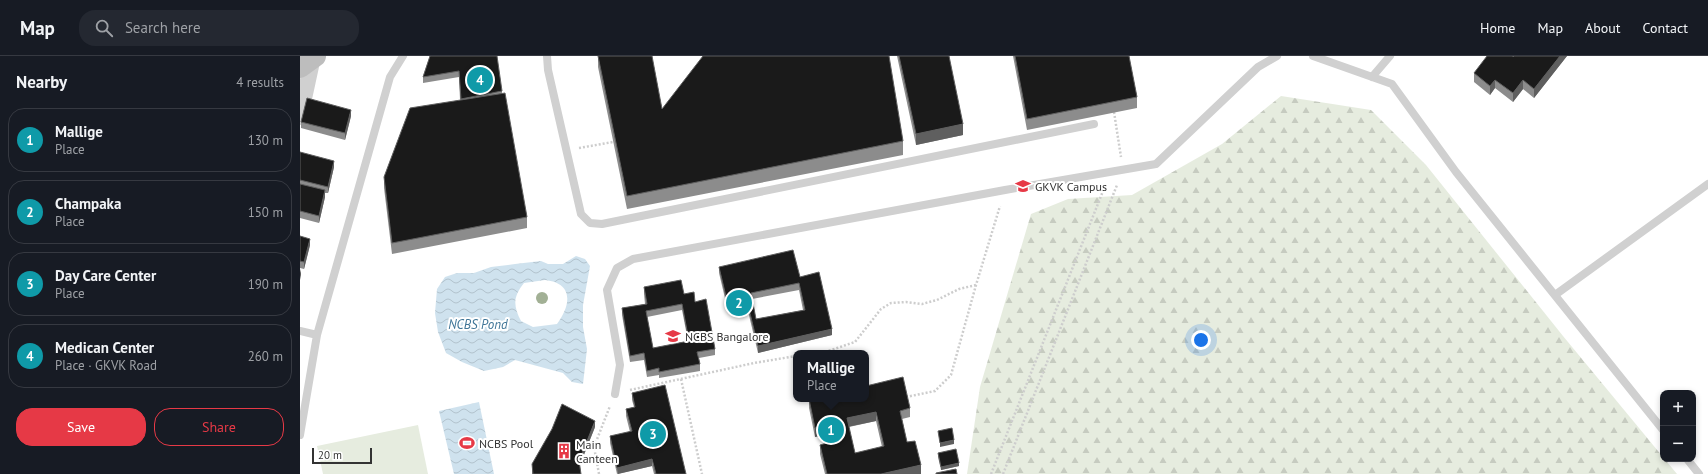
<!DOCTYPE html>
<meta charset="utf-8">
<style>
body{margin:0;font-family:"PT Sans",sans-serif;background:#242831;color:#f1f3f6}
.controls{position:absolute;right:12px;bottom:12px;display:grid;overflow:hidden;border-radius:8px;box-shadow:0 2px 6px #0003}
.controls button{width:36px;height:36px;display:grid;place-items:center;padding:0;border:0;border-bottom:1px solid #363941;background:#171b24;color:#f1f3f6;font:20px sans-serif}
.scale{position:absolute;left:12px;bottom:10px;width:60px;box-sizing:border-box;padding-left:4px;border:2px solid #333;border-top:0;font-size:11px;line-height:14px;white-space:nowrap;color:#333;-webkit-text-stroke:3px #fff;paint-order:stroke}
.you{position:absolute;left:901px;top:284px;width:14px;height:14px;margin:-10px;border:3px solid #fff;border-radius:50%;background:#1a73e8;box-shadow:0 0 0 6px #1a73e833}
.badge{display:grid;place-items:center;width:26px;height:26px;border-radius:50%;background:#e63946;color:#fff;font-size:13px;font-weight:700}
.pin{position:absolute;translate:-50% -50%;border:2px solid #fff;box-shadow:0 1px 4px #0006}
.popup{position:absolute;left:493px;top:294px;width:76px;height:52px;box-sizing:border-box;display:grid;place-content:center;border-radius:8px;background:#171b24;filter:drop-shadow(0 1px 3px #0005);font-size:13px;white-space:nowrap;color:#9ea1a6}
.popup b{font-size:15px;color:#f1f3f6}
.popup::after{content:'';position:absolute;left:50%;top:100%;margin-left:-8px;border:8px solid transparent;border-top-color:#171b24}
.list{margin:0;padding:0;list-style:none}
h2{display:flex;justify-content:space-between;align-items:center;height:52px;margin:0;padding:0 16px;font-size:17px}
h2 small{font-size:13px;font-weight:400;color:#9ea1a6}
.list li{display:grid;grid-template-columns:26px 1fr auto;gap:12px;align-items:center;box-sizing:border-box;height:64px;margin:0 8px 8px;padding:0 8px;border:1px solid #363941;border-radius:16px}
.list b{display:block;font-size:15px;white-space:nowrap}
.list p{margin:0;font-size:13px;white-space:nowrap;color:#9ea1a6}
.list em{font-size:13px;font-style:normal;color:#9ea1a6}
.actions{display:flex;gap:8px;padding:12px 16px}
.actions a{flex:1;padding:9px 0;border:1px solid #e63946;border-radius:16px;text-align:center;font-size:14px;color:#e63946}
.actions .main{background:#e63946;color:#fff}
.icon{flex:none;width:22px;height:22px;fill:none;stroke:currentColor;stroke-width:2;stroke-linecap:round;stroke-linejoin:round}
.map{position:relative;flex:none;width:1408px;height:418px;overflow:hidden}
header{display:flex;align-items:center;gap:24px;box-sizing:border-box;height:56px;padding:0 20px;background:#171b24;border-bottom:1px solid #363941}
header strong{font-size:19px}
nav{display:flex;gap:22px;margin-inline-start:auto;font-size:14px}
.search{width:280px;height:36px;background:#242831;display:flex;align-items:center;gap:10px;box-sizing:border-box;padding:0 14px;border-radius:16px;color:#9ea1a6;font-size:15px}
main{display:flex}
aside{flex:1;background:#171b24}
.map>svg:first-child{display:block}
.forest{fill:url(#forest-firs)}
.pitch{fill:#e6ecdf}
.water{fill:url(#water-waves);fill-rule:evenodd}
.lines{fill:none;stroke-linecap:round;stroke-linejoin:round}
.path{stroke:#cdcdcd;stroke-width:2.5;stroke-dasharray:2 2;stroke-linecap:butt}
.service{stroke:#d0d0d0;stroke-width:8}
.minor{stroke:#d0d0d0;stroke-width:16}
.secondary{stroke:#bdbdbd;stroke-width:22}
.tree{fill:#a2b095}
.wall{fill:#8c8c8c;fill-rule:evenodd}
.shaded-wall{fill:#5f5f5f}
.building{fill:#1a1a1a;stroke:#5f5f5f;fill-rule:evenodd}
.labels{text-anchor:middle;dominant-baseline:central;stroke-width:4;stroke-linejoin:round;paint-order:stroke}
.poi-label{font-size:12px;fill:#333;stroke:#fff;text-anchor:start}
.water-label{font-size:13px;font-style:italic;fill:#3f7597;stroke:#fff}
</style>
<header>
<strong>Map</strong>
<div class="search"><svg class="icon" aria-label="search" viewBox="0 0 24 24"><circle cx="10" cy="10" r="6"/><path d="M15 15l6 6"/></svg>Search here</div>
<nav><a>Home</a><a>Map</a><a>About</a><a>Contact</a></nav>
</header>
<main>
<aside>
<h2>Nearby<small>4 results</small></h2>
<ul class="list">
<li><span class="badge" style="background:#0f9aa8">1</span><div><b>Mallige</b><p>Place</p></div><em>130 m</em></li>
<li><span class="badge" style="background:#0f9aa8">2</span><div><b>Champaka</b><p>Place</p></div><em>150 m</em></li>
<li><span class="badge" style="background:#0f9aa8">3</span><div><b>Day Care Center</b><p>Place</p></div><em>190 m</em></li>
<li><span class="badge" style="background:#0f9aa8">4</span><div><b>Medican Center</b><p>Place · GKVK Road</p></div><em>260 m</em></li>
</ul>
<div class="actions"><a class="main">Save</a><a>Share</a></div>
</aside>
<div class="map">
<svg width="1408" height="418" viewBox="0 0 1408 418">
<defs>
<pattern id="forest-firs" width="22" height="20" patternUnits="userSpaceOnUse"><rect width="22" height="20" fill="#e6ecdf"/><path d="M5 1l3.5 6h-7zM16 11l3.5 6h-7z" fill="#c6cbc0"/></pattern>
<pattern id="water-waves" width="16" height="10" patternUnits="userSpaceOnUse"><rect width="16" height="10" fill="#cfe2ee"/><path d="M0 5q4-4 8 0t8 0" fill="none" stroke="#b2c2cd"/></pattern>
</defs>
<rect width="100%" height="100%" fill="#fff"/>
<!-- forest -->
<path class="forest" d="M981,40l90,14 55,55 137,171 114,138h-710l13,-87 51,-173 37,-15 64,-4 90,-51z"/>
<!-- pitch -->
<path class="pitch" d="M118,369l10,49h-105l-6,-28z"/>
<!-- water -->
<path class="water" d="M276,200l9,3 5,7 -7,39v22l4,22 -4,35 -11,-2 -9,-9 -48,-13 -12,7 -19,4 -22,-9 -16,-9 -8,-21 -3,-19 2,-24 8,-12 12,-4h17l17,-6 24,-3 26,-3 7,3h15zM245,224c29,3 26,25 12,44l-24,3 -12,-6c-8,-16 -8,-24 3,-38z
M179,346l15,72h-40l-15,-63z"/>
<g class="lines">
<!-- path -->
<path class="path" d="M814,56l7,45
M279,92l34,-6
M517,297l11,-2 27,-9 26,-33 10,-6 15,-1 16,2 15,-4 22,-11 17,-4
M381,323l21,95
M330,334l124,-27 42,-7
M606,341l29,-6 16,-16 25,-90 24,-79
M299,418l-5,-27 16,-41
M691,418l114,-288
M703,418l114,-289"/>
<!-- service -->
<path class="service" d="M247,0l1,14 33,144 9,9 12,1 492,-100
M1013,0l79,28 64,88 207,258
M1072,21l18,-21
M1255,239l153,-111
M0,275l17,4
M315,338l5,-29 -13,-75 10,-22 16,-9 372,-69 151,-26 102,-97 19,-11
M0,379l17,-100 73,-258 13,-21
M1387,403l12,15"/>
<!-- minor -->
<path class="minor" d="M0,61l13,-60"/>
<!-- secondary -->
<path class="secondary" d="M0,11l15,-11"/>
</g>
<!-- trees -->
<circle class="tree" cx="242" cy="242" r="6"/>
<!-- wall -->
<path class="wall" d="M130,0l72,35v3l25,123v11l-135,26 -8,-66v-11l76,-77 -1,-23 -36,6v-6z
M298,0h54l10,53 241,32v14l-276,54 -29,-142z
M597,0h52l14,79 -47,10z
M713,0h116l8,41v11l-110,22z
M1214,0h53l-33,42 -11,-9 -10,13 -18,-14 -5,7 -16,-13v-9z
M51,60l-6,24 -44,-12v-6z
M0,96l34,15 -6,26h-3v4l-6,26 -19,-5z
M0,180l10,9 -6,24 -4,-1z
M419,211l81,10 32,58 -74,18 -11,-46 -19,4 -9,-38zM499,234l4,20 -47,9 -4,-20z
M344,231l40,7 11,8 20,47v6l-16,3 1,6v7l-41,7v-3l-12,2 -3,-17 -14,2 -8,-47v-7l23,-4 -1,-10zM382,254l6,31 -35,7 -6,-31z
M332,337l54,81h-32l-2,-8 -35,8 -7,-31v-7l20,-4 -4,-16v-7l8,-2 -2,-7z
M509,343l101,9v9l-8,2 5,23 14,32h-96l-5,-20v-9l13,-3 -2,-9 -16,4 -6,-29zM576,365l6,26 -27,6 -6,-26z
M295,371l-15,38 1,9h-49v-10z
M638,397l21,13 -18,4 -3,-13z"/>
<!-- shaded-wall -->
<path class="shaded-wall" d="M1260,0h7l-33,42v-9z
M1195,24v8l-5,7v-9z
M1223,24v9l-10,13v-9z
M51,54v6l-6,24v-7z
M663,68v11l-47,10v-11z
M34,105v6l-6,26v-6z
M25,134v7l-6,26v-7z
M10,183v6l-6,24v-7z
M1,213v6l-1,5v-7z
M447,245v6l-19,4v-6z
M532,273v6l-74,18v-7z
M576,356v9l-29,6v-9z
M295,365v6l-16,40v-6z
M531,368v9l-16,4v-9z
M654,384v4l-14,3v-4z
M352,403v7l-34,8 -1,-6z
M659,407v3l-18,4v-3z
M621,409v9h-40z"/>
<!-- building -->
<path class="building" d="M130,0h67l5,35 -41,8 -2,-28 -36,6z
M298,0h54l10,53 41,-53h186l14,85 -276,55z
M599,0h50l14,68 -47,10z
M715,0h114l8,41 -110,22z
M1187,0h26v1l1,-1h46l-26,33 -11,-9 -10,13 -18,-13 -5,6 -16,-13z
M205,37l22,124 -135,26 -8,-66 26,-69z
M7,42l44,12 -6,23 -44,-11z
M0,96l34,9 -6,26 -28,-7z
M0,128l25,6 -6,26 -19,-5z
M0,180l10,3 -6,23 -4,-1z
M493,194l7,27 19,-5 13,57 -74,17 -11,-45 -19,4 -9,-38zM499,227l6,27 -49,9 -5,-26z
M381,224l3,14 10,-2 1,10 11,-3 9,50 -18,3 3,12 -41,8v-4l-12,3 -3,-18 -14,3 -8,-48 25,-4 -3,-17zM382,248l7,37 -36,7 -7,-37z
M603,321l7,31 -10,3 7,31 8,-1 6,24 -40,9h-54l-7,-29 14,-4 -3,-17 -16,4 -6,-29h57v-13zM576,356l8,34 -29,7 -8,-35z
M365,329l21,89h-30l-4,-15 -35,9 -7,-32 22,-5 -6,-22 9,-2 -3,-14z
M262,348l33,17 -16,40 2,13h-48l-1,-10 20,-35z
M652,372l2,12 -14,3 -2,-12z
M656,393l3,14 -18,4 -3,-14z
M656,413l1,5h-21v-1z"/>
<!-- icons -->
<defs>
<g id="university-bare" transform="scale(1.2)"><path d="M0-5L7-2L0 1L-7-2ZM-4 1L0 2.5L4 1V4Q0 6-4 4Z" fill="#e63946" stroke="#fff" stroke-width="2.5" paint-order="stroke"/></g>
<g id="stadium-bare" transform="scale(1.2)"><path d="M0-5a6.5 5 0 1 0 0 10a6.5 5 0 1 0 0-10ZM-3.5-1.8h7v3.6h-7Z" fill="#e63946" stroke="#fff" stroke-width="2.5" paint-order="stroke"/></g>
<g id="building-bare" transform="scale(1.2)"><path d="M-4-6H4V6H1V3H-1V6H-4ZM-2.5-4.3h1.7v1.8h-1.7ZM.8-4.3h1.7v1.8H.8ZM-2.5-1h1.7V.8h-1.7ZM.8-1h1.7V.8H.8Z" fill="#e63946" stroke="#fff" stroke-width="2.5" paint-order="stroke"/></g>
</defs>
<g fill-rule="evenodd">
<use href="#university-bare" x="723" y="130"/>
<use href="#university-bare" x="373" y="280"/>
<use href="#stadium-bare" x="167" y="387"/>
<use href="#building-bare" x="264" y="395"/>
</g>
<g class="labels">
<!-- poi labels -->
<g class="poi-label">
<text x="735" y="130">GKVK Campus</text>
<text x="385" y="280">NCBS Bangalore</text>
<text x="179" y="387">NCBS Pool</text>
<text x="276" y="388">Main<tspan x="276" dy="14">Canteen</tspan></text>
</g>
<!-- water labels -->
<g class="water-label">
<text x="178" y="268">NCBS Pond</text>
</g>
</g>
</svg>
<div class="controls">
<button>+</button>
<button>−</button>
</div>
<div class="scale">20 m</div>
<div class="you"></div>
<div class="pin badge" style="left:531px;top:374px;background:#0f9aa8">1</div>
<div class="popup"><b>Mallige</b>Place</div>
<div class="pin badge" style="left:439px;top:247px;background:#0f9aa8">2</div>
<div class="pin badge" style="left:353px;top:378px;background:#0f9aa8">3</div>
<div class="pin badge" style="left:180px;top:24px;background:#0f9aa8">4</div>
</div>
</main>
